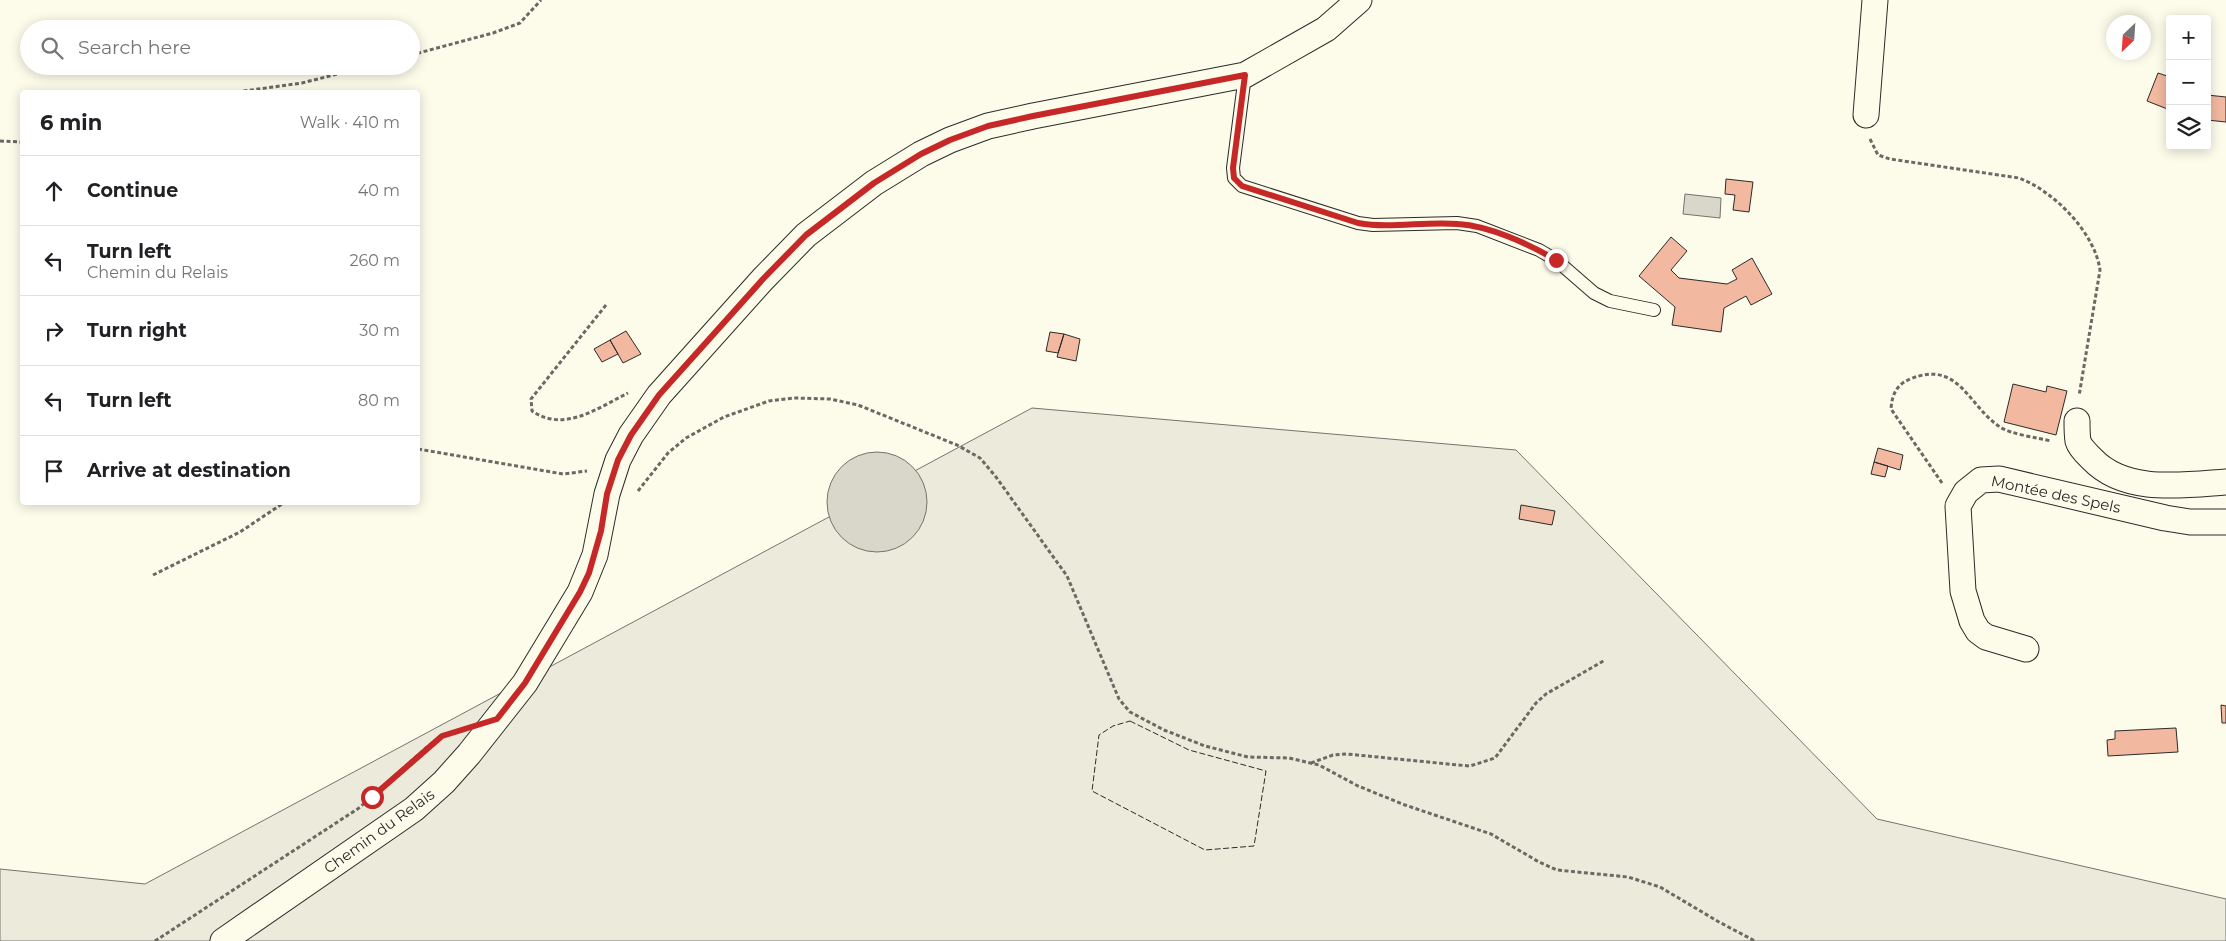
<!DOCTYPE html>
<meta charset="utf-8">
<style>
body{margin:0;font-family:Montserrat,sans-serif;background:#f2f2f2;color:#202124}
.controls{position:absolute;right:15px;top:15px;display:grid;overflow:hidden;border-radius:5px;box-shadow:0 2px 12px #0003}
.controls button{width:45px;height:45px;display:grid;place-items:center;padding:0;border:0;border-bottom:1px solid #e0e0e0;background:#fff;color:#202124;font:25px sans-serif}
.compass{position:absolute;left:2106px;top:15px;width:45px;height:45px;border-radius:50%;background:#fff;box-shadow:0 2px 12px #0003;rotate:205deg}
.stop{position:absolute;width:15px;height:15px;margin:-11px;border:4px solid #c62828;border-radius:50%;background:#fff}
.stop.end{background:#c62828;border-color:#fff;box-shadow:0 1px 5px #0008}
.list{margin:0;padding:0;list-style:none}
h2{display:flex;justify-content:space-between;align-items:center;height:65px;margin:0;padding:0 20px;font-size:21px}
h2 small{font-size:16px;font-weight:400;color:#757577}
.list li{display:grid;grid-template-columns:32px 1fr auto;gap:15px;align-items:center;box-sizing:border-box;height:70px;padding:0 20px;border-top:1px solid #e0e0e0}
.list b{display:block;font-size:19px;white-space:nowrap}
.list p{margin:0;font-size:16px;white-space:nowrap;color:#757577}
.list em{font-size:16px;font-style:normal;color:#757577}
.icon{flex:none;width:28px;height:28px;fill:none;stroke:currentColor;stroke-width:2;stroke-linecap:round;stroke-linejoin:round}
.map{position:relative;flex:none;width:2226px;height:941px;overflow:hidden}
.search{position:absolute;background:#fff;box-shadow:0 2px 12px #0003;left:20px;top:20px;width:400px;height:55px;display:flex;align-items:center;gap:12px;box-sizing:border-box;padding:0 18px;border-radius:28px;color:#757577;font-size:19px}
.panel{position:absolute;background:#fff;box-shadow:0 2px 12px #0003;left:20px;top:90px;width:400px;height:415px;border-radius:5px}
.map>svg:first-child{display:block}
.green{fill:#ecebdb;stroke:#74746e}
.water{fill:#d8d7c9;stroke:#74746e}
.building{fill:#f2b8a0;stroke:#2b2b2b}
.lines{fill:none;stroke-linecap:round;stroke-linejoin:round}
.lane-casing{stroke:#2b2b2b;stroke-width:14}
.street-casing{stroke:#2b2b2b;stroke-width:27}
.path{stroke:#6a6964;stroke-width:3;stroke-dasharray:4 2.5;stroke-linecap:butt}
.lane{stroke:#fdfbea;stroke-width:12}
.street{stroke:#fdfbea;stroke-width:25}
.fence{stroke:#2b2b2b;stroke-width:1;stroke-dasharray:6 2.5;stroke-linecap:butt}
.route{stroke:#c62828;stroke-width:6}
.labels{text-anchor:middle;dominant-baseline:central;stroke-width:4;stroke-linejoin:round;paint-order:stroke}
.street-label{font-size:15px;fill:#2b2b2b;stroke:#fdfbea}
</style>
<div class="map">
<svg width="2226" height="941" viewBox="0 0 2226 941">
<rect width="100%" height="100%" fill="#fdfbea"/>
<!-- green -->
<path class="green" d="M1032,408l484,42 361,369 349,80v42h-2226v-72l145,15z"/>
<!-- water -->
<path class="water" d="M1685,194l36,4 -1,20 -37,-4z
M827 502a50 50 0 1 1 100 0a50 50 0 1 1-100 0Z"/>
<!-- building -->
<path class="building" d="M2158,73l12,4v33l-23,-9z
M2207,95l19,2v25l-19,-2z
M1726,179l27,3 -4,30 -16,-2 2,-15 -10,-1z
M1671,237l16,14 -16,19 8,8 48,6 10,-5 -5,-9 20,-12 20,36 -21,11 -5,-9 -22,12 -3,24 -49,-7 3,-18 -36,-31z
M626,331l15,23 -18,9 -13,-23z
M1050,332l14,2 -6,19 -12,-2z
M1064,334l16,5 -4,22 -19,-4z
M610,340l8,14 -16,8 -8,-13z
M2013,384l33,8 1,-6 20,5 -11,44 -52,-13z
M1878,448l25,7 -3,15 -26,-8z
M1874,462l14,4 -3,11 -14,-3z
M1521,505l34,6 -3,14 -33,-6z
M2221,705l5,1v17h-4z
M2176,728l2,24 -70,4 -1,-16 8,-1v-8z"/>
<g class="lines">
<!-- lane casing -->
<g class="lane-casing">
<path id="lane" d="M1245,75l-12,93 1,10 8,8 116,37 15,2 84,-2 20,3 62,24 17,10 38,33 16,8 44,9"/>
</g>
<!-- street casing -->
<g class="street-casing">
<path id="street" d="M1866,115l9,-115
M2077,421c0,6 0,14 1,20 2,7 9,13 14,18 33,35 91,26 134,23
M2026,649l-40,-12 -8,-6 -6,-10 -9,-30 -5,-85 8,-14 15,-12 18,-1 166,39 25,4h36
M223,941l191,-132 30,-27 25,-28 56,-71 55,-91 15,-37 12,-61 11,-34 13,-25 28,-40 104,-116 43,-44 68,-52 47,-29 29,-14 38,-14 45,-10 212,-41 81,-46 33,-29"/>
</g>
<!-- path -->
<path class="path" d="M411,55l82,-22 27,-10 21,-23
M237,92l65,-9 67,-17
M1870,139l8,16 12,4 129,19c35,13 76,55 81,92l-21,126
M0,141l22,1
M606,305l-75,94 1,12c32,22 66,-3 96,-18
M418,449l145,25 24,-3
M1942,483l-51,-74c1,-14 5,-24 19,-30 49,-20 58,27 90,48 10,7 38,11 51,14
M638,491l30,-38 18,-15 38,-21 45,-16 25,-3 36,1 28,6 99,40 23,13 16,19 71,99 52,123 11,13 34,18 41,16 43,11 41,1 30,7 39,21 47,19 86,29 48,28 18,8 71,7 32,10 59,35 36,19
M153,575l87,-43 45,-30
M1311,763l22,-8 14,-1 111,11 12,1 25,-8 41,-55 10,-9 59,-34
M155,941l204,-133 69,-62 14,-10 9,-3"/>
<!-- lane -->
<use href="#lane" class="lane"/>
<!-- street -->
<use href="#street" class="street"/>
<!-- fence -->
<path class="fence" d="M1130,721l59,29 77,21 -12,75 -49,4 -113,-59 7,-56 14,-9z"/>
</g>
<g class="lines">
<!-- route -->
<path class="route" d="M372,797l70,-61 55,-17 28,-36 55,-91 9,-19 12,-42 6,-37 11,-34 13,-25 28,-40 104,-116 43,-44 68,-52 47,-29 29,-14 38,-14 45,-10 212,-41 -12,93 1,10 8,8 116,37c33,6 67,-2 100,1 32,2 71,20 98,36"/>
</g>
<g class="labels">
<!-- street labels -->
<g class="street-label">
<text transform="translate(2056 494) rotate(12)">Montée des Spels</text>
<text transform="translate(379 831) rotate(-36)">Chemin du Relais</text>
</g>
</g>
</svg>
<div class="controls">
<button>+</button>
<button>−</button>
<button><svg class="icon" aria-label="layers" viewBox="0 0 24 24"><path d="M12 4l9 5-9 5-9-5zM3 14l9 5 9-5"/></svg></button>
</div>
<svg class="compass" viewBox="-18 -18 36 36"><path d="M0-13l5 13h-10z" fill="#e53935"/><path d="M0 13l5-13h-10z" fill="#757577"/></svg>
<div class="stop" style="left:372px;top:797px"></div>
<div class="stop end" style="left:1556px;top:260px"></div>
<div class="search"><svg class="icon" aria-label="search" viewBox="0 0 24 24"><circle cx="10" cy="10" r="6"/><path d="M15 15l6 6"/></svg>Search here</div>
<section class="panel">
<h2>6 min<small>Walk · 410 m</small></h2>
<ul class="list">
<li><svg class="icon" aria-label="ahead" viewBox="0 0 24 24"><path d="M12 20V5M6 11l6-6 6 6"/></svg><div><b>Continue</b></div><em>40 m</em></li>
<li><svg class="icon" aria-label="left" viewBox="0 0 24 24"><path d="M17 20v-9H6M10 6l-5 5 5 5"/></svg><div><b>Turn left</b><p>Chemin du Relais</p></div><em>260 m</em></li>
<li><svg class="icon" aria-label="right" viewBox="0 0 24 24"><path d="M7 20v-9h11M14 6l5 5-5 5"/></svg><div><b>Turn right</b></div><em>30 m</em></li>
<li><svg class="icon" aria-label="left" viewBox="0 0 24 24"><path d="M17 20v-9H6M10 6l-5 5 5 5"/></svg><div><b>Turn left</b></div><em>80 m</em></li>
<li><svg class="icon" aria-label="arrive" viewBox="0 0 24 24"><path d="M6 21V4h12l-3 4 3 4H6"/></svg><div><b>Arrive at destination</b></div></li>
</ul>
</section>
</div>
